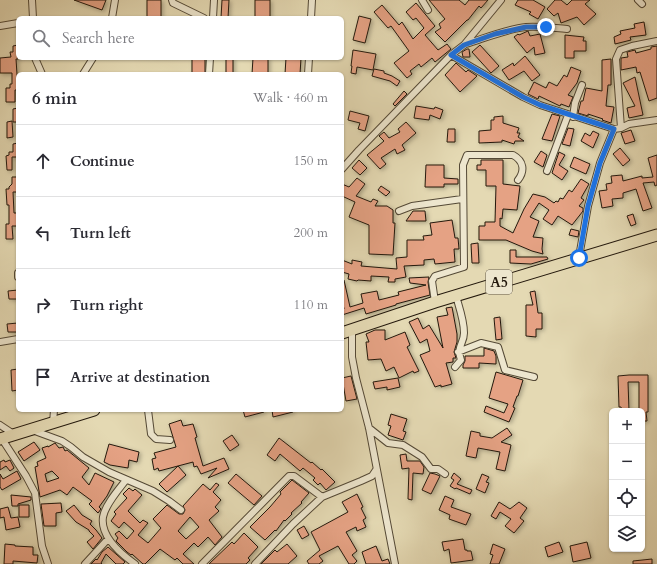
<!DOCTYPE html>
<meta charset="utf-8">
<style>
body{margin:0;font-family:Cardo,serif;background:#f2f2f3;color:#2b2b33}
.controls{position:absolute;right:12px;bottom:12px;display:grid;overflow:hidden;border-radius:6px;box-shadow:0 1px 3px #0004}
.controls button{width:36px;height:36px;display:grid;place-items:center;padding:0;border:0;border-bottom:1px solid #e1e1e2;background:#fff;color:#2b2b33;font:20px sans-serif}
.stop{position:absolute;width:12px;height:12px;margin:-9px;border:3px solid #1a73e8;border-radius:50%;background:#fff}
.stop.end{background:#1a73e8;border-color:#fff;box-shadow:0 1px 4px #0008}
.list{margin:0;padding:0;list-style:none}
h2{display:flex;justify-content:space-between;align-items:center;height:52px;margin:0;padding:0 16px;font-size:17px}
h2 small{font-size:13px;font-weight:400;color:#7c7c81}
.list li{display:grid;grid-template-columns:26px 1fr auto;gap:12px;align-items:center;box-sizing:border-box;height:72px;padding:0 16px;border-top:1px solid #e1e1e2}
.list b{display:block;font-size:15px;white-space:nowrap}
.list em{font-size:13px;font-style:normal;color:#7c7c81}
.icon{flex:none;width:22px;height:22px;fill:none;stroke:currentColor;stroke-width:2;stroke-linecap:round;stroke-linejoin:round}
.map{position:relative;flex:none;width:657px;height:564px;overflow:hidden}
.search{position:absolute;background:#fff;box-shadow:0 1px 3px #0004;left:16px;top:16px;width:328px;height:44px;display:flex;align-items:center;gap:10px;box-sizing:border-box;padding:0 14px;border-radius:6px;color:#7c7c81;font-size:15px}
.panel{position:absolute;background:#fff;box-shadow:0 1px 3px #0004;left:16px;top:72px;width:328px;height:340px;border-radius:6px}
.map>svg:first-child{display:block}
.building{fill:#e5a284;stroke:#24190d;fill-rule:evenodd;filter:url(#shadow)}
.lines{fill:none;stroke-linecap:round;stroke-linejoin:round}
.minor-casing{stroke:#544936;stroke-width:8}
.trunk-casing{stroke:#24190d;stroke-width:13}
.minor{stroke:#ede6ce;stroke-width:6}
.trunk{stroke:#e4d9b3;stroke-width:11}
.route{stroke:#1a73e8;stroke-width:5}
.labels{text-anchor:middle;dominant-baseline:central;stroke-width:3;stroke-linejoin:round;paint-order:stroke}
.shield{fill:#ede6ce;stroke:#605647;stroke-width:1}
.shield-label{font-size:14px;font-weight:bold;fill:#24190d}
</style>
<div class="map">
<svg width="657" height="564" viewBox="0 0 657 564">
<defs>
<filter id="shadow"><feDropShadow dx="2" dy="1.5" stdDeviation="2" flood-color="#0004"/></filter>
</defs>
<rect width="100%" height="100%" fill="#e4d9b3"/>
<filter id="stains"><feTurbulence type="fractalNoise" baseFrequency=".005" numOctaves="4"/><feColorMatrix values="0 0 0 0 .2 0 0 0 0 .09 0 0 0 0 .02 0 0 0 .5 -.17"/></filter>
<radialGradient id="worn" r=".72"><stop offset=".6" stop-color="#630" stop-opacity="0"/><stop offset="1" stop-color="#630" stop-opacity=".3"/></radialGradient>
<!-- building -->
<path class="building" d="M74,0h32l-4,10z
M147,0h14v17h-14z
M222,0h7l-1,18h-7z
M255,0h15v18h-15z
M429,0h30l6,5 4,-5h19l-7,8 -2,-2 -11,14h-1l-22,22 -10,-10 6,-4 -2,-4 6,-5z
M518,0h15l12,7 -7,12 -9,-5 2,-2 -16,-7z
M555,0h6l6,5 5,-5h18l-5,4 11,10 -12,11 -7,-8 -16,6 -3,-10 -4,3 -7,-7z
M416,3l19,23 -10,9 13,15 9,-6 4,5 -16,13 -3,-4 -11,9 -2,-3 -9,7 2,3 -5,4 -13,-15 15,-12 -18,-25 -3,2 -14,-16 8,-7 17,20 3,-3 11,17 11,-11 -8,-10 -3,2 -7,-8z
M359,16l12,3 -6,24 -12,-3z
M644,22l2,13 -16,2 1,3 -16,4 -1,-7 7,-3 -1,-3 15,-3 -1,-4z
M528,31l2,5 10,-2 5,19 -10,2 -1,-8 -7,6 -13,-16 4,-3 1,1z
M565,35l19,2 -1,4h3v10h-12v7h-9z
M18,45v14h-2l2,31h-3v12h-9v-14h4v-4h2v-11h-12v-15l11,-1 -1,-5h3v-6z
M480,45l19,21 -8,7 -19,-21z
M657,46v52l-8,3 -9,-29 -3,1 -1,-6 -15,3v-12l7,-1 -1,-5 8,-2 1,3 15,-4v-2z
M467,49h2l1,8h-7l-1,-5z
M353,50l23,4 -3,16 -16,-3 -1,7 -5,-1 1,-7h-1z
M525,56l15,19 -8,6 -8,-10 -15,9 -7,-10 11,-7 1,3z
M192,58h13v16h-13z
M226,58h7v16h-7z
M253,58h15v16h-16z
M286,58h15l-1,16h-15z
M611,59v26h-3l-2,21 8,1 -3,16 -9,-3 1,-1 -15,-5v2l-10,-3 3,-12h2l3,-13 16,3v-31z
M456,63l10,9 2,-2 9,6 -17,16 -15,-17z
M571,67l10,4 -4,12 -9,12 5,2 -4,10 -8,-3 -1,2 -21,-10 -1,3 -10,-5 6,-12 12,6 3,-6 8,4 7,-11 3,2z
M374,69l10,2v2l8,3 8,5 -3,5 -7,-5 -18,-5z
M635,77l8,38 -14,3 -2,-10 8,-2 -12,-23z
M404,91l3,3 -12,12 -2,-2z
M416,106l18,3 1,-2 8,3 -3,9 -10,-4 -1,5 -15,-2z
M18,108v14h-5v-13z
M350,111l19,5 -4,15 -7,-2 2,-6 -12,-3z
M552,114l8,2 -8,25 -10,-2z
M503,116v7l16,5 -2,5h3l-2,4 6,4h-9l-1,3 -12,-4v2l-23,1v-12l12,-1v-10h3v-3z
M12,121l1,16 -6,1v-16z
M406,122l10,11 -14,12 3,5 -8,4 -2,-5 -14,9 5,6 -6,5 -13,-14 17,-14 -5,-5 5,-4 5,6 11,-6 -2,-3z
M568,128l6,1 -4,17 -8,-2z
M448,129h7v13h-8z
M631,130l4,11 -10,3 -4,-11z
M593,131l6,3 -6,14 -12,-7 4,-8 5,3z
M18,143v14h-6v13h-5l-1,-14 3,-1v-3h4v-8z
M620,148l10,12 -7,6 -10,-12z
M541,151l6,4 -4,12 -9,-5z
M559,152l6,3 -6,10 9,6 -6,9 -10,-7z
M657,155v30l-2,1 -1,-4 -11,1 9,25 -9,3 -7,-22 -13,4v5l-11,1 1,7 -11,2 -3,-17 8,-1 -1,-6 6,-1 -1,-7 11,-1 1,6 19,-5v2l11,-1 -5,-19z
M574,157l16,7 -4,10 -16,-7z
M359,160l8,8 -7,7 -8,-7z
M481,160h22v24l17,2 -3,24 -14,-1 -1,10 -2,-1v8l13,7 11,-24 9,-15 12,3 9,6 2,-2 2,1 2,-4 3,1 6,-9 3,2 9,-13 8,5 -8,14 3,2 -5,6 4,2v3l-11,14 -14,-9 -6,9 -9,-6 6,-9 -10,-7 -9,14 9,4 -6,16 10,1 -1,11 1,5 -11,-3 -26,-11h-27v-14h6v-4h10l1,-36h-10v-16h-9v-5h4z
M426,165h18v13l14,1v5h-14v3h-19z
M12,177h6l-1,15h-4l1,21h4v13h-6l1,13h-7v-15h3v-19h-2l-1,-16h3v-2l3,-3z
M357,178l8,6 -9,12 15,6 2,-3 5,2 -3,5h12l6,4v13h2l-2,32 -24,-1v-29l-20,-8 6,-15 -13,-6v-12l7,3z
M381,186l9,6 -4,4 -8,-6z
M413,211h12l1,10h-20z
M633,214l3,10 -5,2 -4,-10z
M452,220l3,18h3l1,11h-5l1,13 -20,2 -1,-5 -10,1v5l-20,1 2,11 -11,2v3h-7l1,-5 -18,-1v5l-13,-1 -1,1 -9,-2 1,-5 -7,-2v-12l10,4v-4l10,2 -1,4 36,3 -1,-11 11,-1v-17h17l-1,-4 9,-1 -2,-12z
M571,229l8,2 -1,6 -9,-2z
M478,243l1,20h-7l-1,-19z
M510,250h6v7h31l1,2 -17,5 -21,-1z
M429,277l-1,5 2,13 -34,9v1l-30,9 -2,-6 -22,7v-6h2l-2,-10v-19h2l6,27 13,-4 -2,-9 16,-3 2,9 20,-5 -1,-3 28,-7 -16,-2 -1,-5z
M18,290v9h-9l-1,-8z
M535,291l3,22h4v16h-6v8l-10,-1v-31h7l-3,-13z
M452,307l5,27v8l-3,10 2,6h-3v4l-7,1 6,21 -11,3v-2l-6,2 -15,-32 10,-4 -3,-12 -7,4 -11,-21 9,-4 5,11 6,-4 14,23 -6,-31 11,-2 -2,-7z
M500,317l2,22 -6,1 -2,-22z
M18,323v9h-10l-1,-8z
M375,330h10v10l20,-8 5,13 -3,2 12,24 -5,2 -1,-2 -14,7 -5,-11 -8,4 -5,-12 -13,1 -2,-18h3l-3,-8z
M484,348l10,3 2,5v8l-17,-1v5h-16v-3l2,-4v-5h19z
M18,369v21l-6,1 -1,-21z
M496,372l27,8 -5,16h-1l-4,11 2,1 -6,14 -25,-10 2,-6 18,7 4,-9 -19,-6z
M629,375h19v37h-2l1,9h-5v-10h-3v-29h-11l1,29h-7l-1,-4h-2l-1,-31z
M351,376l6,23 -11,2 -4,-23z
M398,378l2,9 -13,3v-3l-12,2 -2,-7z
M243,410h21v2l-19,5z
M272,410h21v2l-20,5z
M391,414l16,5 -4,12 3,1 -3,8 -15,-5 3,-9 -3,-1z
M181,420l2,6 10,-2 4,13 -2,1 8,28 21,-8 5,11 -21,9 9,-10 -16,6 -4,-8 -3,1 -1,-5 -34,9 -1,-3 -4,2 -2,-11 4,-1 -2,-5 22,-6 -7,-23z
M507,428l5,7 -11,7 10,3 -6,26 -9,-2 4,-17 -22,-4 -2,10 -10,-2 5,-25 9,2v3l12,2z
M232,435l7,10 -9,6 -7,-10z
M279,438l32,25 1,-1 9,8 1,-1 13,13 -9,8 -6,-7 -2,2 -5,-5 2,-2 -12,-10 -3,3 -20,-17 -5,7 -8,-6z
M34,442l6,8 -16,11 -6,-9z
M55,443l4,5 4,-1 2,4 2,-1 22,18 -7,9 7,8 6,-12 19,9 -7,14 -8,11 2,2 -3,4 -9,-9 3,-3 -19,-14 -6,8 -7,-5 -20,7 -5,-30 3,-1 -1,-4 9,-4 -4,-10 6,-2v1zM52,471l7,7 -12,4 -2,-8z
M109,444l30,8 -2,10 -8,-2 -1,8 -18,-3 -6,-3z
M406,454l1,7h13l4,6 -1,7 -10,-1 -1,27 -4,-1 1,-31 -7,1 -2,-14z
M4,460l1,2 5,-2 4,8 -4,3 -4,-5 -6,4v-8z
M178,466l8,9 -19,17 -8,-8z
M17,471l4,8 -19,11 -2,-3v-13l3,5z
M430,473l5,1 5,2 -9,18 -9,-4z
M454,473l7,6 -4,5 15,6 -2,4 -14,-6 -1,1 -5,-3 4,-6 -3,-2z
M236,474l26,22 -8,9 -26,-22z
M482,474l7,3 -3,5 3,1 -4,10 -9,-4z
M292,480l17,13 -8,9 1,1 -11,10 1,1 -7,7 -1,-1 -8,11 -1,-1 -10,10 -15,-13 20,-20 11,-13 -1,-2z
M216,483l3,2 -6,7 8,8 -6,7 4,4 -10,9 13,17 -7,8 -7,-8 -10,10 -4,-4 -11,11 11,10h-11l-6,-6 -2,2 -15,-11 -15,15h-2l-11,-10 -1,1 -4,-3 -11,-11 2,-3 -3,-4 4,-3 8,8 7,-8 -10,-9 -5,6 -8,-7 5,-7 -2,-2 13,-14 -4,-4 6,-6 4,3 2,-2 7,6 -14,16 12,12 3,-3 5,3 -10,12 10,8 13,-15 -8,-9 14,-14 12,9h4l2,-4 -2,-4 20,-22 7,6zM190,517l9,10 -13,12 -8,-8z
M357,494l6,13 -2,1 5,10 -3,2 3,7 -9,4 -1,-4 -10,5 11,19 -5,4 5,6 -3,3h-5l-11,-18 -19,10 4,5 -4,3h-10l-2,-3 13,-11 -9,-18 37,-20 -6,-10z
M11,495l20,2v3l-13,4v2h-6z
M445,496l9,4 -3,7 20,7 -5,11 -17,-6 1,-4 -11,-5z
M499,502l11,7 9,-7 8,6 -7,10 4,3 -10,12 -9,-7 6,-7 -11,-7 -4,7 -5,-3z
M61,503l1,9 -6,1v13h-12l-3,-22z
M19,505h10v12h-10z
M74,505l8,10 10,6 -2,3 6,6 6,8 -9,11 -6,-7 7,-6 -5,-5v-1l-13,-8 -10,-11z
M8,507l3,11 7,-1 2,10 -14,3 -2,-13 -4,1v-9z
M304,526l5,9 -7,4 -5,-9z
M244,533l14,14 -10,11 2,2 -4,4h-37l23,-22 2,2z
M463,539l2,11h2v1h4l2,9 -22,3 -2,-14 -5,2 -2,-9z
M559,542l4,10 -15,5 -3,-10z
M587,542l4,16 -18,4 -3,-16z
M5,544l10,1v1l18,1v8h5l-1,8 -24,-2v3h-9z
M287,544l10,12 -9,8h-27l14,-14 2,2z
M493,544l12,5 -6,15h-9l3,-9 -3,-1z
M376,546l6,15 6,-2 2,5h-24l-4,-12z
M108,547l17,15 -2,2h-7l-10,-10 -5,9 1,1h-11l5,-5 1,1 5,-8z
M652,559v5h-19v-3z"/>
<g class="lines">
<!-- minor casing -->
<g class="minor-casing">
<path id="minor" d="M32,0l1,18
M172,0l1,3 31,15
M422,0l6,10
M638,0l4,4
M112,18l3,-18
M213,18l1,-18
M311,18l1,-18
M0,26l18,-3
M466,44c19,-6 40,-15 60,-17 14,-1 27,1 41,2
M451,55l72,42 17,8 74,24
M35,58l7,16
M83,74l10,-16
M209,74l1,-16
M308,74l1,-16
M573,117l2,-14 7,-18
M621,128l-5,-69 4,-9 12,-4 25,-5
M342,169l17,-19 92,-95 13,-10 37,-45
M547,171l21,-56
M399,211l13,-5 50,-7
M579,257l9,-51 12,-43 14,-34 7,-1 8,-4 28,-4
M18,273v4
M435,302l-3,-21 3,-5 29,-9 -1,-102 4,-10h46c11,6 12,16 5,25
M352,330v27l4,21 13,50 26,136
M0,342l18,-3
M458,352l23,-9 17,4 7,23 29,7
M455,367l6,-7c-5,-14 3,-16 3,-27 0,-13 -5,-26 -8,-37
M148,410l3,24 5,5 14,1
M53,423l1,-13
M0,425l15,10
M369,428l19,15 15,2 19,12 9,12h7l7,5
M32,430l30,11 9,6 12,10 26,15 44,19 16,10 12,9
M2,439l24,37 9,17 7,53 6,18
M126,480c-7,9 -21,25 -23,37 -3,20 18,37 32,47
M85,564l23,-25
M202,564l87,-88h5l28,21
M255,564l38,-40 29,-27 39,-16 11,-5 4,-6"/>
</g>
<!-- trunk casing -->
<g class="trunk-casing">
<path id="trunk" d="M342,333l93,-31 222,-67
M0,439l94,-29"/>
</g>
<!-- minor -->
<use href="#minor" class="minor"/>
<!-- trunk -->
<use href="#trunk" class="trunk"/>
</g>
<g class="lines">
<!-- route -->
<path class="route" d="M546,27h-20l-31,7 -31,11 -13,10 72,42 17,8 74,24 -14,34 -12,43 -9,52"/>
</g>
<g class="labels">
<!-- shield labels -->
<rect class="shield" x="486" y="270" width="26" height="24" rx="3"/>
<g class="shield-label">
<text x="499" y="282">A5</text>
</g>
</g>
<rect width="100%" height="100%" filter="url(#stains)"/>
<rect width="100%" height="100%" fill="url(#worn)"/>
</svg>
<div class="controls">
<button>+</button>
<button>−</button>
<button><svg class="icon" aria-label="locate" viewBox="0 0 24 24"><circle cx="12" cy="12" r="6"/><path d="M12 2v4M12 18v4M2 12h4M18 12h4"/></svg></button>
<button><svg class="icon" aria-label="layers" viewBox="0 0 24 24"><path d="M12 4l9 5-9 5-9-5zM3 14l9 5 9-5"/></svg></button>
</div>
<div class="stop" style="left:579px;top:258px"></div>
<div class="stop end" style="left:546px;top:27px"></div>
<div class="search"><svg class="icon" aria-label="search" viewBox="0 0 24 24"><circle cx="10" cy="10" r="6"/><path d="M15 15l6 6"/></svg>Search here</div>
<section class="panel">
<h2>6 min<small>Walk · 460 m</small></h2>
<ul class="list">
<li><svg class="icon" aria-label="ahead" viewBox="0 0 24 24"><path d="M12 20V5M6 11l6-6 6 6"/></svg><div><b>Continue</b></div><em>150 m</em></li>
<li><svg class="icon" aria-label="left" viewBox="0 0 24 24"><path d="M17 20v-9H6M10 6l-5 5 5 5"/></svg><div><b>Turn left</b></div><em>200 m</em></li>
<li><svg class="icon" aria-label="right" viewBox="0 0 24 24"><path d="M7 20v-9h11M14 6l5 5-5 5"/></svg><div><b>Turn right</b></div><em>110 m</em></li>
<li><svg class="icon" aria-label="arrive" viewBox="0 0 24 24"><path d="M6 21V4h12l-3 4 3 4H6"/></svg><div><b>Arrive at destination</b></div></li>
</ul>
</section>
</div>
